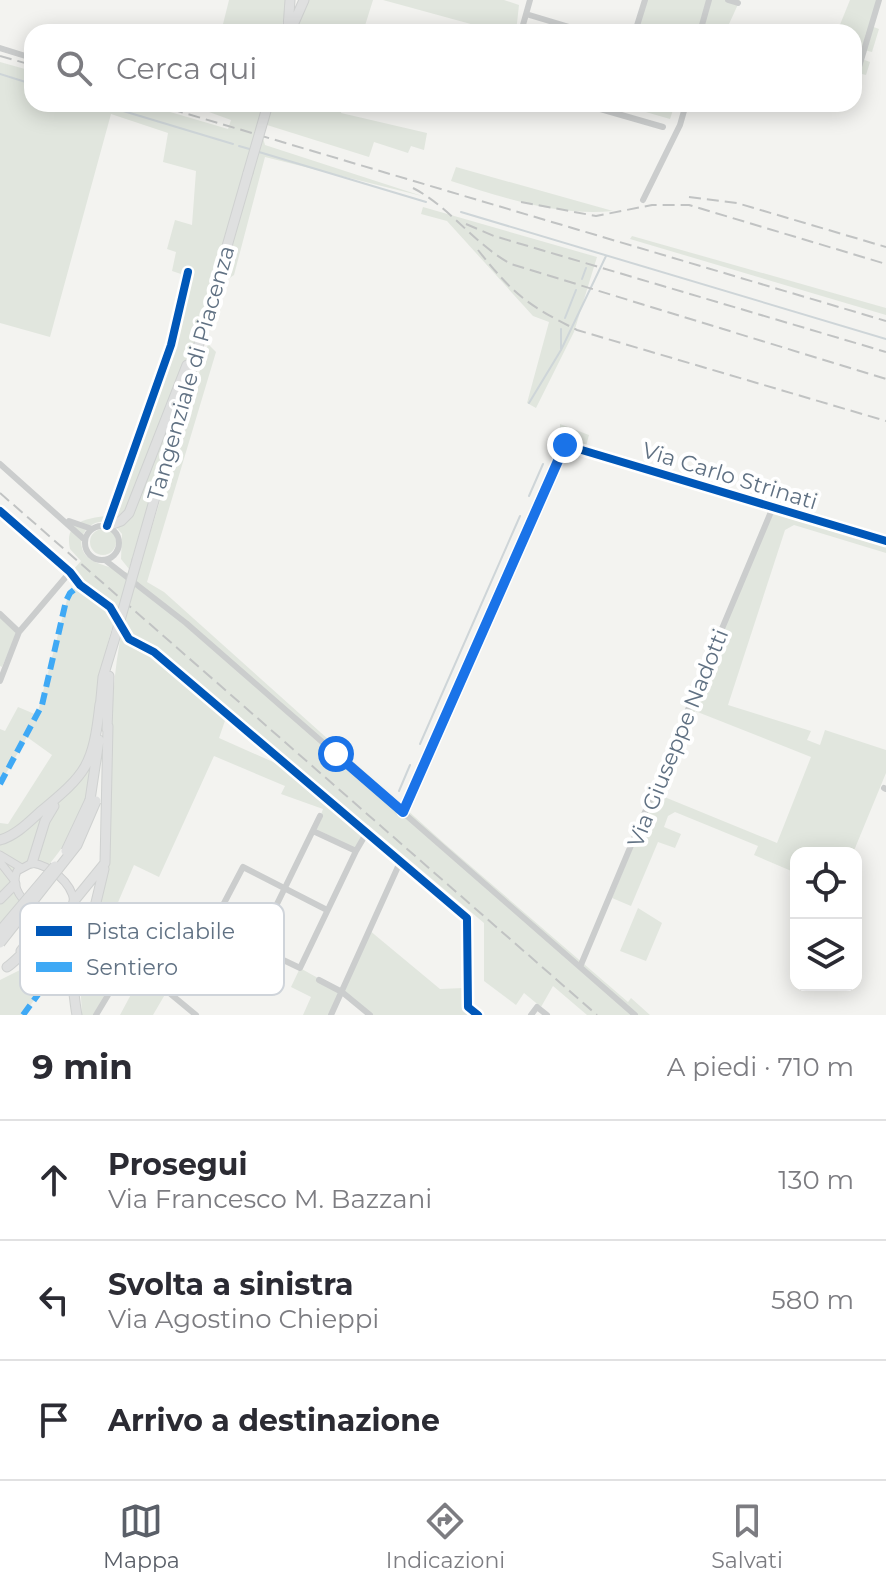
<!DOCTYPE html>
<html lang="it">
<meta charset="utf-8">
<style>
body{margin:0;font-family:Montserrat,sans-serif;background:#f2f2f3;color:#2b2b33}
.controls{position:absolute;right:24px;bottom:24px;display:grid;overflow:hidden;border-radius:16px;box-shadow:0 4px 20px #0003}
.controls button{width:72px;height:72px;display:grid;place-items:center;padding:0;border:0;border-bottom:2px solid #e1e1e2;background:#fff;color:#2b2b33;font:40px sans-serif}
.stop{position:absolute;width:24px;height:24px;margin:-18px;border:6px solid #1a73e8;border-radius:50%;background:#fff}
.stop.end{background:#1a73e8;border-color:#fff;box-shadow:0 2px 8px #0008}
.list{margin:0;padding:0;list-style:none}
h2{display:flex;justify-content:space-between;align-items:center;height:104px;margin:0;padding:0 32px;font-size:34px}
h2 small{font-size:26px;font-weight:400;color:#7c7c81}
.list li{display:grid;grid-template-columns:52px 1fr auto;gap:24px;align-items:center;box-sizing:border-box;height:120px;padding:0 32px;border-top:2px solid #e1e1e2}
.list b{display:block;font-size:30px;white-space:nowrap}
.list p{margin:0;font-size:26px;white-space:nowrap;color:#7c7c81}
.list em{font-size:26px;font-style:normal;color:#7c7c81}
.icon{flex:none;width:44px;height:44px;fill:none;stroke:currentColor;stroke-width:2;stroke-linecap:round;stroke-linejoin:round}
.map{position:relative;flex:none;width:886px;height:1015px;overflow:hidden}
.search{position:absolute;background:#fff;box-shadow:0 4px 20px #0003;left:24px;right:24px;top:24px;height:88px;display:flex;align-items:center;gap:20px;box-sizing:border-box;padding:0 28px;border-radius:24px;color:#7c7c81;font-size:30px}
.sheet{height:464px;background:#fff}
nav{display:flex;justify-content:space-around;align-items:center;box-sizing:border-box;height:112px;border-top:2px solid #e1e1e2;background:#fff;font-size:22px;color:#7c7c81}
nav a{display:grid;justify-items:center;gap:4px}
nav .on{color:#5a5f68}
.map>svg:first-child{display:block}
.green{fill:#e1e6de;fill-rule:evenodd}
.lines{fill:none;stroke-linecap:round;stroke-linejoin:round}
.stream{stroke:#ced5d8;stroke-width:2}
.major-casing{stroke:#cecfcf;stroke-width:9}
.highway-casing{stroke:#cfd1d0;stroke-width:11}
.minor{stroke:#cbcdcd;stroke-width:6}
.major{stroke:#dfe0e0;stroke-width:7}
.highway{stroke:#dfe0e0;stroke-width:9}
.rail{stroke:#c1c3c3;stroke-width:2;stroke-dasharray:12 6;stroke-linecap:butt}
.highway-bridge-casing{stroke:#cfd1d0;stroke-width:11;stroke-linecap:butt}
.highway-bridge{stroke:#dfe0e0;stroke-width:9}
.quiet{stroke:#3fa9f5;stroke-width:6;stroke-dasharray:12 6;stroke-linecap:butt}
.cycleway-casing{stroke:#fff;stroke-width:13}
.cycleway{stroke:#0057b8;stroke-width:8}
.route{stroke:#1a73e8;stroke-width:10}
.labels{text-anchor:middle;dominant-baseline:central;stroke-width:8;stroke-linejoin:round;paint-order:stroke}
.street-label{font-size:22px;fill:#607183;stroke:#fff}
.key{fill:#fff;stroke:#cfd4da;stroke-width:2}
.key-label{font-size:22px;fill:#607183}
</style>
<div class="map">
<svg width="886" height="1015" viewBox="0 0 886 1015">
<rect width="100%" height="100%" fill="#f3f3f0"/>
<!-- green -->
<path class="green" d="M229,0h58l-6,32h-60z
M306,0h67l-10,32h-69z
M383,0h121l15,5 -3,27h-16z
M647,0h93l-11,24 22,8h-114z
M850,0h29l-8,26 8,3 -7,23 -8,-2 -2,9 8,3 -4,13 -12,-3v-40h-17z
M0,62l32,9v33h111l85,25 3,-9 -44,-16h76l-4,19 6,22 157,51 -157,-39 -31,118 -10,7 -4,-21 -91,308 -8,-10 1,-25c-22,-32 -57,6 -32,25 8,6 37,13 47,17l71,-232 8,8 -69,230 17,10 281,252 183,158 3,-4 19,17h-63l-34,-29 -12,21 -17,-14 -8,12 -32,-24v-58l-116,-98 -12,24 -40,-20 7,-20 -42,-15 4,-8 -71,-30 -55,121 -25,-12 -30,70c-18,-18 4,-54 5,-76 4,-78 -3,-157 14,-233l-7,-9c-24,61 -11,129 -31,191 -8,22 -27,45 -41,63l-14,-5 -11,9 -2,8 7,11 -24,31v-102l8,1 44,-69 -25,-18 -27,47v-55l5,2 13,-24 19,8 32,-123 14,-9 -10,-13 8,-9 -11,-12c-6,-27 15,-30 35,-33l65,-184 11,-58 -9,-3 4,-19 -9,-3 8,-29 17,5 4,-54 -33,-9 5,-29 -57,-19 -61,223 -50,-14zM227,715l62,54 -70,-31z
M273,104h70l-2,9 86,20 -3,17 -13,-4 -3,7 -34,-11 -5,15 -102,-32z
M618,104h57l-5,15z
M456,167l157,44c-53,6 -112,-14 -162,-30z
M423,207l174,50 -23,75 -38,76 -9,-5 22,-81 -16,-6 -86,-95 -26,-7z
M632,236l254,72v7l-256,-76z
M560,424l29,11 -4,15 -16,-6 -9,-11z
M773,507l113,35v11l-92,-28 -9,5 -57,175 83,26 -4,9 13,5 5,-15 61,20v23l-33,80h-57v20l-42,-18 4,-9 -83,-34 -7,4 -4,11 17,7 -6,14 -17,-6 -27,64 -19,-8zM695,711l116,46 -34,86 -115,-47z
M90 542a13 13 0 1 1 26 0a13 13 0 1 1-26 0Z
M0,614l18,16 -16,37 -2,-1z
M638,908l24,15 -16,38 -26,-10z
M78,917l28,33 18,11 -31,54h-11l-4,-72 -7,-25z
M369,930l71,59 23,-1 1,22 5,5h-99l-29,-23 -10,23h-28l8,-18 -20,-10 9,-19 41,23z
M28,966h21l7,5 -33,44h-23v-35z
M143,972l24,19 -14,24h-33z"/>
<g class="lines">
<!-- stream -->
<path class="stream" d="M0,74l32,10
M100,104l133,40
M239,146l14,4
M259,152l167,50
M461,212l425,127
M582,279l4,-11
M565,318l11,-28
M561,329v20
M529,403l32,-53 45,-94
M529,496l14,-32
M420,744l100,-228
M399,791l11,-26"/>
<!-- major casing -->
<g class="major-casing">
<path id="major" d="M0,855l20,12
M0,862l14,18
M32,863c19,3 39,19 42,38l-7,12c-23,8 -61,-16 -50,-42z
M67,913l9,68
M52,917l18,17"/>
</g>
<!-- highway casing -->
<g class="highway-casing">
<path id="highway" d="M288,28l2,-28
M290,32l14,-32
M107,526l14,-5 8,-8 58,-148
M137,560l111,-387
M100,709l3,-32 14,-46
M107,729l2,-53
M90,800l9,-60
M0,840c15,-4 28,-17 40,-28 47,-39 53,-46 60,-108
M32,863l13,-42 9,-15
M0,899l15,-15
M74,901l31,-38 3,-137
M98,935l-5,-20 11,-46
M21,951l27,-36
M7,967c9,-6 15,-15 24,-20 43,-22 41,45 46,68"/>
</g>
<!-- minor -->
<path class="minor" d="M728,0l10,3
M526,14l60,18
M521,32l9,-32
M635,32l10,-32
M700,32l9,-32
M0,48l32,10
M856,77l23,-77
M198,104h2
M583,104l80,23
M643,200l37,-75 6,-21
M0,464l85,76
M0,511l70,61 -51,60 -19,49
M69,521l23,8
M85 543a17 17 0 1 1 34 0a17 17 0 1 1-34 0Z
M105,560l81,63 449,392
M0,614l19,18
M884,788l2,1
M403,812l162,-367 321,96
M313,831l43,20 11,-19 100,86 1,89 10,8
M73,905l19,24 104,86
M327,910l-84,-43 -31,59 88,42 56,-117
M256,947l64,-131
M580,967l193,-460
M319,980l23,12 28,23
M96,1015l33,-55
M331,1015l70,-155
M531,1015l6,-8 10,8"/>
<!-- major -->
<use href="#major" class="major"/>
<!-- highway -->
<use href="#highway" class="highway"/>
<!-- rail -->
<path class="rail" d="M0,56l32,9
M154,104l732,217
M413,188c37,19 61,56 98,76l375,115
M689,197l48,6 149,44
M521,202l75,14 56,-11h37l197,59
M466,224l28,12 392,116
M478,250c35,44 49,55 99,80l309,91
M0,493l597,522"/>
<!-- highway-bridge casing -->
<g class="highway-bridge-casing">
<path id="highway-bridge" d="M248,173l20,-69
M117,631l20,-71
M66,851l24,-51
M0,931l55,-65
M0,943l77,-98 19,-44"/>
</g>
<!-- highway-bridge -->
<use href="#highway-bridge" class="highway-bridge"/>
<!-- quiet -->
<path class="quiet" d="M0,784l42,-79 24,-104 4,-8 10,-8
M23,1015l33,-45 14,-6"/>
<!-- cycleway casing -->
<g class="cycleway-casing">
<path id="cycleway" d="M0,511l70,61 10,13 30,22 19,32 25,13 313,266 1,89 10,8
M107,526l64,-181 17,-73
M403,812l162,-367 321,96"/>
</g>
<!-- cycleway -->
<use href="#cycleway" class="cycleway"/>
</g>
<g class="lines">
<!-- route -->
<path class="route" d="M336,754l67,58 162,-367"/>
</g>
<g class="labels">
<!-- street labels -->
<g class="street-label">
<text transform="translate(191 373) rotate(-74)">Tangenziale di Piacenza</text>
<text transform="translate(730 476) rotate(17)">Via Carlo Strinati</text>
<text transform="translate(678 738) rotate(-68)">Via Giuseppe Nadotti</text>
</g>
</g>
<!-- legend -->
<rect x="20" y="903" width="264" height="92" rx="12" class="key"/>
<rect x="36" y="926" width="36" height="10" fill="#0057b8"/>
<rect x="36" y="962" width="36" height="10" fill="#3fa9f5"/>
<g class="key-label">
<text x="86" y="939">Pista ciclabile</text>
<text x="86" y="975">Sentiero</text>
</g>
</svg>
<div class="controls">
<button><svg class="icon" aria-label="locate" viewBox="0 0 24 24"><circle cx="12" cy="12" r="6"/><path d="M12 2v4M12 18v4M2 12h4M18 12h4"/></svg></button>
<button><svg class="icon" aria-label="layers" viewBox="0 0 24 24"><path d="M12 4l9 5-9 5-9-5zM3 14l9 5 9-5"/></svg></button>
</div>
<div class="stop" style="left:336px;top:754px"></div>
<div class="stop end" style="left:565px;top:445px"></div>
<div class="search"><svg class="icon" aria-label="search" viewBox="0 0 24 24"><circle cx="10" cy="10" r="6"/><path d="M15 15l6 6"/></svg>Cerca qui</div>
</div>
<section class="sheet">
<h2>9 min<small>A piedi · 710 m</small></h2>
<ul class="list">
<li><svg class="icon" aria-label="ahead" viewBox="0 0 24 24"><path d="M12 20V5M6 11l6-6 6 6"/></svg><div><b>Prosegui</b><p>Via Francesco M. Bazzani</p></div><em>130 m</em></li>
<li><svg class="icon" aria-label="left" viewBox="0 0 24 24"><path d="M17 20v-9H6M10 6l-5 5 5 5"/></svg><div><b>Svolta a sinistra</b><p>Via Agostino Chieppi</p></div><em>580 m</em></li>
<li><svg class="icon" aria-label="arrive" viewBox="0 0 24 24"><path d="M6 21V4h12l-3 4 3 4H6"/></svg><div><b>Arrivo a destinazione</b></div></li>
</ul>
</section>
<nav>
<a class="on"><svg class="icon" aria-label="map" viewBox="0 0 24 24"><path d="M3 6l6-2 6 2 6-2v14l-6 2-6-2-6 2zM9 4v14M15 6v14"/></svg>Mappa</a>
<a><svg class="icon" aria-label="directions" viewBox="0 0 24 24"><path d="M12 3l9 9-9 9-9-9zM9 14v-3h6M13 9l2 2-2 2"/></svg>Indicazioni</a>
<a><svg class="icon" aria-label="saved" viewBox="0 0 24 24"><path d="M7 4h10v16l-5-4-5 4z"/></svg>Salvati</a>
</nav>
